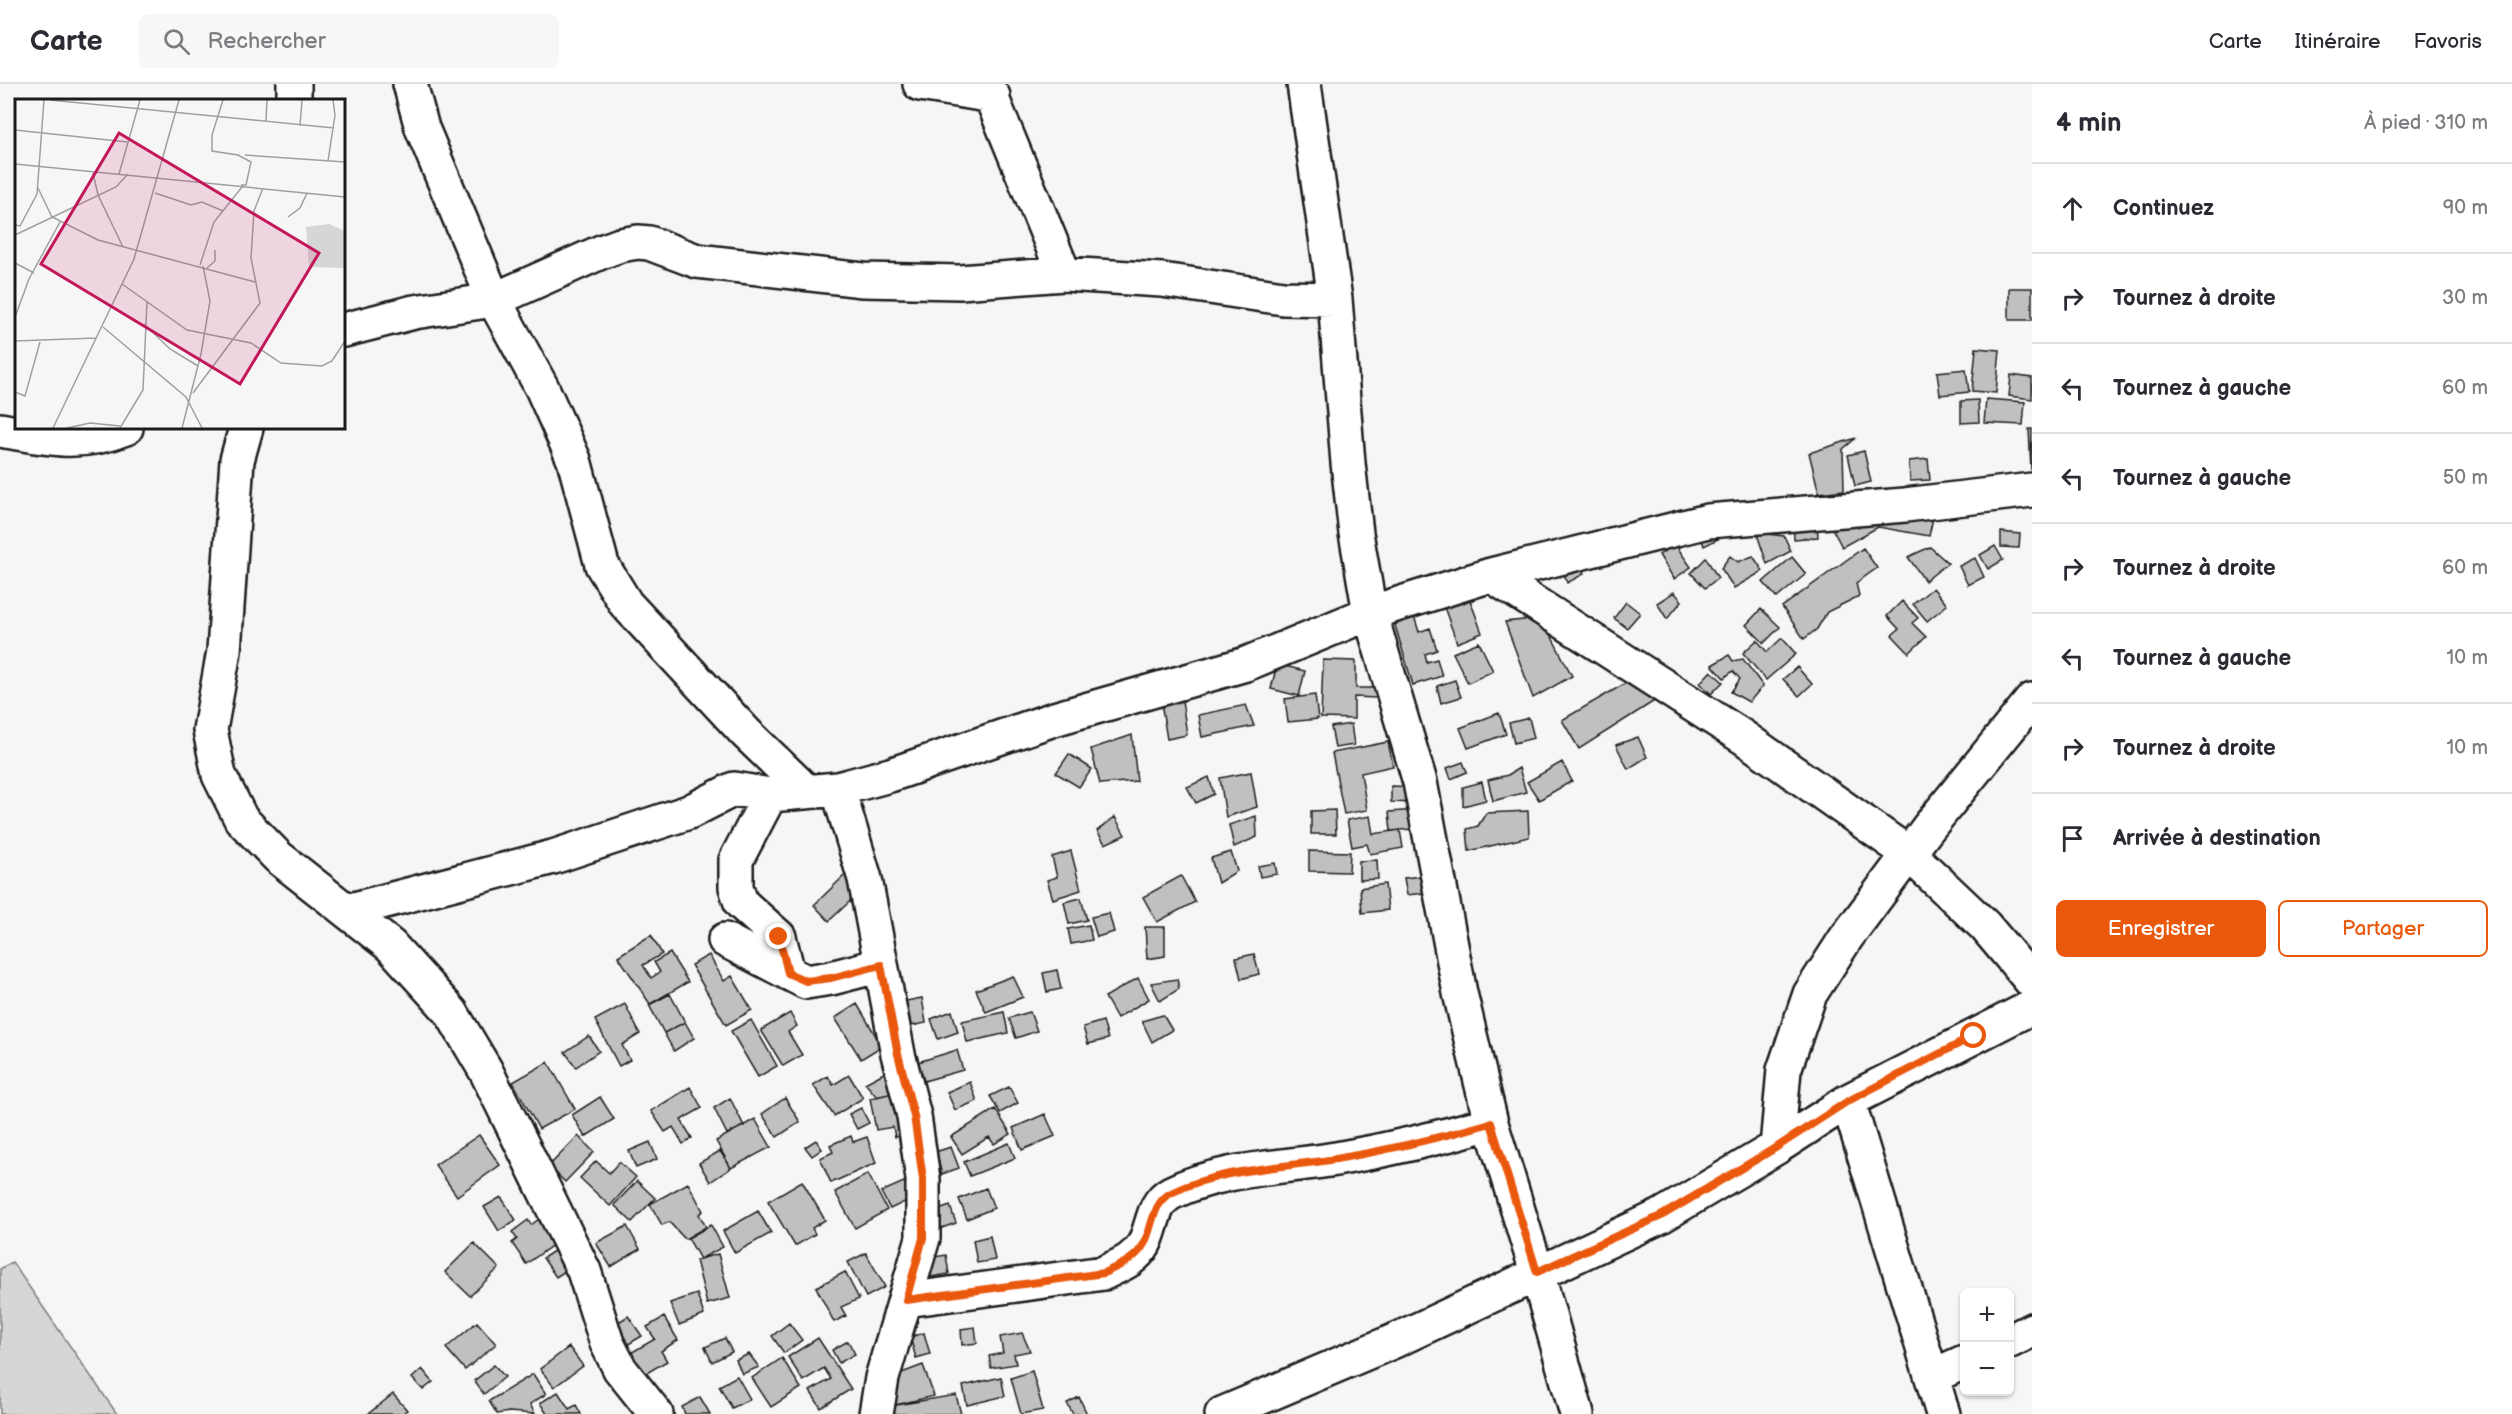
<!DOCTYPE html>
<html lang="fr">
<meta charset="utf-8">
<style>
body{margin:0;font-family:"Balsamiq Sans",sans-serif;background:#f7f7f7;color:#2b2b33}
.controls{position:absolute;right:18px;bottom:18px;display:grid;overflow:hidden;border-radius:9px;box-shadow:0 2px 4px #0004}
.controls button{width:54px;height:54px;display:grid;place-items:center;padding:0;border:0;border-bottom:2px solid #e1e1e2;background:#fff;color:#2b2b33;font:30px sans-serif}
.stop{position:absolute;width:18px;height:18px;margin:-14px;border:4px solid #ea580c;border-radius:50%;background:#fff}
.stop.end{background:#ea580c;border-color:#fff;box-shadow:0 2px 6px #0008}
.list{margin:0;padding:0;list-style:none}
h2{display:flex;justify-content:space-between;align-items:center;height:78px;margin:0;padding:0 24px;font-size:26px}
h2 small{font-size:20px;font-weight:400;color:#7c7c81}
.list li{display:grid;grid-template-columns:39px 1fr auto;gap:18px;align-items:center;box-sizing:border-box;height:90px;padding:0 24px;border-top:2px solid #e1e1e2}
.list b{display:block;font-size:22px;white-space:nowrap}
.list em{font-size:20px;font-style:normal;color:#7c7c81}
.actions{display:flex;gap:12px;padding:18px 24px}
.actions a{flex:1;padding:14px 0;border:2px solid #ea580c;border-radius:9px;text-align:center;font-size:21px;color:#ea580c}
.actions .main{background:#ea580c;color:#fff}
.icon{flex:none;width:33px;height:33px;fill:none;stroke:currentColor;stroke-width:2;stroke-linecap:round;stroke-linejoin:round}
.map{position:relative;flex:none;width:2032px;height:1330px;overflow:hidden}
header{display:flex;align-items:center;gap:36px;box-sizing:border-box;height:84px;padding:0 30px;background:#fff;border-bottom:2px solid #e1e1e2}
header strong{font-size:28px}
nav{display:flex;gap:33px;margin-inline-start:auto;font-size:21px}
.search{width:420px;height:54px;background:#f7f7f7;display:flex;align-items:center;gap:15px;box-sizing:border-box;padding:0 21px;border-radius:9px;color:#7c7c81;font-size:22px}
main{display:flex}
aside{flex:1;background:#fff}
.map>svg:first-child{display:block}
.green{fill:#d6d6d6;stroke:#797979;stroke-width:1.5}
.building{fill:#c0c0c0;stroke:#1c1c1c;stroke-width:1.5}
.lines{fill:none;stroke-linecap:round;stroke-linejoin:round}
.minor-casing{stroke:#1c1c1c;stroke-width:38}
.minor{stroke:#fff;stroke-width:33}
.route{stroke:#ea580c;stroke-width:8}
.inset-road{fill:none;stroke:#9f9f9f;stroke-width:1.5}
.view{fill:#c2185b;fill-opacity:0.15;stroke:#c2185b;stroke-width:3}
.inset-edge{fill:none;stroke:#1c1c1c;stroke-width:3}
</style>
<header>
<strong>Carte</strong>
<div class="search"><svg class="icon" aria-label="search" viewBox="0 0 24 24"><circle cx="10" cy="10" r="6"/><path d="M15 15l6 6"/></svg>Rechercher</div>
<nav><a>Carte</a><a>Itinéraire</a><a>Favoris</a></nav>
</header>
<main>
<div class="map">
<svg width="2032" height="1330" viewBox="0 0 2032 1330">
<rect width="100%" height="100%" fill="#f6f6f6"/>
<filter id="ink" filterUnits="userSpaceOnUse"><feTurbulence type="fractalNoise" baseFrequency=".0167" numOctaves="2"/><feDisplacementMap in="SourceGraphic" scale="12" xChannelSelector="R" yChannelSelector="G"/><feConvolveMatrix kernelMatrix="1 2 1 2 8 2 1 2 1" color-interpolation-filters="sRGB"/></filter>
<g filter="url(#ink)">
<!-- green -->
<path class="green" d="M12,1178l105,152h-117v-145z"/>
<!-- building -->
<path class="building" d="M2009,204h23v32h-23z
M1976,264l24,2 -4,43 -24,-2z
M1966,285l3,23 -29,3 -3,-23z
M2011,291l21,3v21l-23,-3z
M1986,315l39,3 -2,23 -39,-2z
M1978,316l1,22 -18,1v-22z
M2029,345h3l-1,41z
M1856,354l-13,11 1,41 -25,3 -10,-40z
M1864,367l7,31 -16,4 -7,-31z
M1928,375l2,21 -20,1 -1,-20z
M1933,434l-4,18 -51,-9 -36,20 -13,-25z
M1793,439h24l1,14 -24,2z
M1713,443l7,11 -16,8 -4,-12z
M2001,448l19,2 -1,14 -18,-1z
M1759,449l25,3 7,15 -24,13 -9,-27z
M1675,460l16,23 -17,12 -15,-24z
M1995,462l8,14 -15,9 -8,-14z
M1930,463l18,16 -23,18 -17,-24z
M1863,464l14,20 -21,15 3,13 -32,16 -10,17 -13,10 -22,-32z
M1730,472l8,6 15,-6 10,15 -29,17 -13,-20z
M1792,473l14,17 -29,24 -14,-16z
M1706,474l12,20 -13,10 -14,-15z
M1975,474l9,19 -16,8 -9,-19z
M1579,476l5,14 -17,9 -7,-20z
M1933,504l14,17 -20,16 -14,-17z
M1674,508l8,9 -15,18 -10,-16z
M1469,513l13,36 -25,10 -13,-36z
M1902,517l16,17 -6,5 14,14 -17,16 -17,-18 7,-6 -12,-13z
M1626,518l14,11 -13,15 -13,-10z
M1761,525l19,18 -16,16 -18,-18z
M1414,532l5,16 11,-4 7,22 -12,4 2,8 10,-3 5,17 -29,9 -19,-63z
M1542,534l30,58 -39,22 -28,-76z
M1782,554l14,16 -30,26 -23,-27 14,-13 10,12z
M1479,558l14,29 -25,12 -15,-30z
M1729,571l4,6 10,-2 20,27 -14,16 -18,-10 9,-13 -7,-8 -9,7 -12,-13z
M1323,576l33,1v27h20v10l-22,-1v22l-33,-1z
M1277,580l28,7 -6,25 -28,-7z
M1797,583l15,17 -13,12 -16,-17z
M1711,587l12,11 -12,12 -11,-11z
M1638,592l21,22 -80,51 -17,-29z
M1455,596l6,17 -20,6 -4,-17z
M1315,611l3,24 -30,3 -3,-23z
M1182,616l5,35 -20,4 -6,-36z
M1246,621l8,21 -52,11 -4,-22z
M1499,629l7,21 -38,14 -8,-20z
M1529,634l5,20 -20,5 -5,-20z
M1351,640l3,21 -19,3 -4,-21z
M1132,651l5,46 -37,3 -9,-35z
M1638,653l9,20 -19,12 -12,-24z
M1388,658l5,24 -32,7 6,37 -23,4 -12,-61z
M1069,670l23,15 -13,18 -23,-14z
M1463,678l4,10 -16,7 -4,-11z
M1562,678l10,19 -33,19 -12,-18z
M1519,684l7,24 -33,9 -5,-21 20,-5z
M1251,688l6,35 -31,10 -6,-39z
M1209,693l5,17 -18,9 -9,-16z
M1482,698l4,18 -23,6v-19z
M1391,702l25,1 -1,16 -24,-1z
M1335,726l1,24h-25v-23z
M1418,726l3,18 -30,3 -2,-19z
M1528,727l1,26 -60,14 -2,-22 11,-3 8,-13z
M1256,732l1,21 -23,10 -5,-22z
M1370,732l3,18 27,-4 3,18 -33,6 -3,-10 -15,3 -5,-27z
M1115,733l10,18 -20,9 -8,-13z
M1071,767l10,39 -28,9 -6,-19 10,-3 -5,-20z
M1309,767l41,1 -1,20 -40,-1z
M1231,768l6,19 -19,12 -7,-25z
M1377,776l1,19 -19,1v-19z
M1275,779l2,11 -17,3 -2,-11z
M847,789l15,17 -33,31 -15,-16z
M1181,792l14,26 -38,20 -14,-25z
M1421,792l3,17 -17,2 -3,-17z
M1385,800l3,26 -26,3 -2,-25z
M1081,814l6,22 -18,4 -5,-22z
M1109,829l5,19 -17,5 -6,-20z
M1089,841l3,15 -21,4 -3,-15z
M1145,843h20v29l-18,3z
M651,851l11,19 -19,11 8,13 9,-6 -6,-10 16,-9 18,29 -38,22 -32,-48z
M1254,870l5,20 -18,5 -5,-21z
M709,871l15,26 8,-5 20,34 -26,15 -35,-60z
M1057,886l4,19 -14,3 -4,-19z
M1013,892l10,21 -37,15 -10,-22z
M1138,894l11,21 -32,19 -12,-21z
M1177,895l2,10 -19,12 -9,-18z
M670,910l15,28 -21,11 -15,-28z
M922,914l4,25 -15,3 -5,-25z
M625,920l15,30 -18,11 8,15 -11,6 -24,-46z
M857,920l25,42 -21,13 -26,-41z
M952,927l6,21 -20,7 -7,-20z
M1004,928l4,21 -41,9 -5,-21z
M1030,928l7,19 -21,7 -7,-20z
M790,929l7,13 -9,6 14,23 -19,11 -22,-36z
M1163,931l9,15 -20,12 -10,-21z
M751,936l26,46 -19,11 -27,-46z
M1103,937l5,18 -20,5 -5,-17z
M685,938l9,16 -20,13 -10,-18z
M589,952l10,15 -23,16 -11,-15z
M957,966l6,20 -39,11 -6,-19z
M548,978l27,47 -36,20 -26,-47z
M893,984v25l-16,4 -12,-14z
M849,991l14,23 -29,18 -21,-31 15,-9 5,9z
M970,998l7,19 -22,9 -8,-18z
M690,1003l12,21 -21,12 11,18 -9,6 -10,-17 -8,5 -14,-21z
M1009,1003l9,16 -18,10 -10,-17z
M893,1009l18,41 -16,3 -2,-10 -17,3 -6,-32z
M600,1013l14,22 -29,18 -13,-22z
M730,1014l14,28 -17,8 -13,-26z
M785,1014l15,24 -23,15 -15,-23z
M861,1024l8,15 -12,6 -8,-15z
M995,1025l16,25 -17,10 -5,-7 -27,17 -11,-17z
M1045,1030l10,22 -33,14 -9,-22z
M755,1035l16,28 -40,21 -15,-27z
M479,1051l21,30 -43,31 -22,-31z
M578,1052l16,16 -29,30 -16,-16z
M851,1052l2,6 14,-5 9,26 -45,20 -11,-25 13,-6 -3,-7z
M816,1056l6,9 -10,7 -7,-9z
M650,1058l7,17 -21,9 -7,-17z
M1009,1059l6,15 -45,18 -6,-14z
M951,1063l8,21 -17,6 -7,-22z
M720,1067l11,17 -21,14 -11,-19z
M596,1077l13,12 10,-11 17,15 -26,29 -30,-28z
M868,1090l19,36 -32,18 -20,-36z
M637,1097l18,17 -23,24 -18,-17z
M802,1097l23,39 -13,8 3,6 -20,12 -27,-45z
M906,1097l7,17 -23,11 -9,-17z
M688,1099l15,28 -4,3 7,13 -21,12 -16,-17 -7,3 -12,-21z
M986,1104l8,20 -27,11 -8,-20z
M501,1113l15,23 -17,11 -15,-24z
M950,1122l6,17 -14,5 -6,-17z
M758,1127l13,22 -36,20 -12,-22z
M539,1135l18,23 -31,22 -14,-21 5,-4 -5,-7 16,-12 3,5z
M711,1141l12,22 -23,12 -12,-21z
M627,1142l13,23 -29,18 -15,-24z
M990,1152l5,24 -18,3 -4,-23z
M474,1159l25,25 -29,28 -25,-24z
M560,1163l13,19 -17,11 -13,-19z
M866,1169l19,34 -19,10 -18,-35z
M718,1170l12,44 -23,6 -11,-44z
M946,1171l3,19 -18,3 -3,-19z
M845,1188l14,27 -18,8 5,9 -12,6 -18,-35z
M697,1210l7,21 -25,10 -9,-22z
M628,1232l14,20 -20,12 -13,-20z
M664,1233l14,23 -17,11 6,10 -27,16 -13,-22 28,-16 -8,-12z
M477,1238l19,22 -31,26 -19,-22z
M789,1239l13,17 -18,13 -12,-17z
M975,1243l2,16 -15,2 -1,-16z
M924,1249l6,21 -14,4 -6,-21z
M1022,1249l8,18 -16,3 2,10 -25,4 -2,-12 14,-3 -3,-16z
M725,1254l7,14 -20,10 -7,-15z
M818,1254l33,51 -30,19 -11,-17 21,-12 -7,-11 -21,13 -15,-24z
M848,1257l7,13 -16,9 -7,-13z
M569,1263l14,19 -29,21 -14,-18z
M749,1270l10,13 -17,7 -6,-14z
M782,1274l19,30 -30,19 -19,-29z
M494,1281l11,12 -21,17 -10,-13z
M923,1281l11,31 -43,10v-29z
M422,1285l11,13 -10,8 -11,-12z
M1032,1287l11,39 -22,4 -10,-36z
M533,1290l13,20 -16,10 5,10 -26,-2 -12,2 -8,-13z
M737,1292l13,23 -18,9 -13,-22z
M1001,1293l4,19 -38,9 -4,-19z
M558,1308l11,17 7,-4 5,9h-34l-7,-11z
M393,1310l14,16 -5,4h-34z
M956,1311l5,19h-77l7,-8z
M700,1313l10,17h-25l-3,-7z
M1079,1313l8,17h-14l-6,-11z"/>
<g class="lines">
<!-- minor casing -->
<g class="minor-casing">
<path id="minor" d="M294,0v16
M410,0l12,44 72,172 48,88 32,72 28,105 24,39 120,129 60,58
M920,0l73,12
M986,0l78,190
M1304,0l31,215 13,164 8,70 14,80 50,169 40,211 31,130 46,149 40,142
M344,246l70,-18 80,-12 107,-48 19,-7 18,-3 11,1 48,18 166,19 97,2 104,-8 98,6 121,18 52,1
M246,344l-9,32 -13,191 -14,79 9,45 22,44 37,38 113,89 60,66 35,59 98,200 23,72 13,26 36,45
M0,346c48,8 79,17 126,-2
M1491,491l252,162 166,117 76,72 47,56
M838,705l27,90 33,175 16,62 9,63v59l-41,140 -6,36
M770,711l-34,65v27l5,16 38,34 9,36
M347,827l206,-54 136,-45 45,-23 36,6 68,-6 52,-14 164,-56 192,-55 124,-51 121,-38 217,-54 197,-16 127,-15
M725,856l81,42 25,-4 50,-13
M1848,1017l95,313
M1777,1063l7,-77 26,-76 36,-56 82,-110 104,-128
M906,1216l198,-27c16,-8 31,-13 40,-29 9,-16 8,-41 27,-51 51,-25 110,-25 165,-34 52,-9 103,-21 155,-36
M2010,1257l22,-11
M1933,1292l31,-14
M1222,1330l172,-73 267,-125 116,-69 71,-46 184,-94"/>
</g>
<!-- minor -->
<use href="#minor" class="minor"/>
</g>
</g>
<g class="lines" filter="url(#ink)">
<!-- route -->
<path class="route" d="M779,853l9,36 18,8 25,-3 50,-13 17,89 16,62 9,63v59l-17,62 198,-27c16,-8 31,-13 40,-29 9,-17 8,-41 27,-51 51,-25 110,-25 165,-34 53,-9 103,-21 155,-36l46,149 124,-56 116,-69 71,-46 126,-65"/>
</g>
<!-- overview -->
<g transform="translate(15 15)">
<rect width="330" height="330" fill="#f6f6f6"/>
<path d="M314,125l16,7v37l-36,-1 -3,-40z" fill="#d6d6d6"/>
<path class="inset-road" d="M35,1l284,28M208,1l-11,35v16l26,4 13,7 -5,23h-5M251,22l1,-21M285,27l2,-26M0,31l112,12M230,56l100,7M313,62l7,-46 -2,-15M0,65l330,33M78,74l5,22 25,52M104,75l21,-74M23,89l14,29 46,23 157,42M140,94l36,12 11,-3 21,9M273,118l12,-9 7,-15M0,126l5,1 17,-32 7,-94M0,136l101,-48 12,-13M0,164l19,10M185,166l14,-43 28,-35M192,169l8,-7v-11M107,185l65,46 64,13 30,20 41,3 10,-5 13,-20M0,218l14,-38 31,-57M129,225l26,25 28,17M88,228l83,70 16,31M0,242l81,-3M0,293l10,4 15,-54M178,294l67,-90 -9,-45 3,-47 9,-23M38,329l81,-169 45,-159M52,329l23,-5 30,3M105,329l23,-38 4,-88M167,329l19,-74 9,-53 -7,-35"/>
<path class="view" d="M104,34l200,120 -79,131 -199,-120z"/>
<rect width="330" height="330" class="inset-edge"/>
</g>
</svg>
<div class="controls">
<button>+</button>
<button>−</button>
</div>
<div class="stop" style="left:1974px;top:952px"></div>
<div class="stop end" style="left:779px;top:853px"></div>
</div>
<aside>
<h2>4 min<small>À pied · 310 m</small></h2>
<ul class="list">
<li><svg class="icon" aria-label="ahead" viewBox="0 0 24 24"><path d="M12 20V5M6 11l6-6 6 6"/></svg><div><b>Continuez</b></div><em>90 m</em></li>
<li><svg class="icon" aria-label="right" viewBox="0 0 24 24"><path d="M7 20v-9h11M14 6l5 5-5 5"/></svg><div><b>Tournez à droite</b></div><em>30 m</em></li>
<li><svg class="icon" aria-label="left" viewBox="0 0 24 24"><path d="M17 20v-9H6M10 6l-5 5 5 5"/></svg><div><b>Tournez à gauche</b></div><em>60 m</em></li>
<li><svg class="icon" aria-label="left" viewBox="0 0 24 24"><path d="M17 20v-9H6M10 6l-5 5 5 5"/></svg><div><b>Tournez à gauche</b></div><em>50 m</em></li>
<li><svg class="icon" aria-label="right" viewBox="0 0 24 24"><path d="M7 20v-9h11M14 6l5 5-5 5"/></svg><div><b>Tournez à droite</b></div><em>60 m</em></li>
<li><svg class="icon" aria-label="left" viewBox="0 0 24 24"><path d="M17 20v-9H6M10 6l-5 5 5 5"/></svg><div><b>Tournez à gauche</b></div><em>10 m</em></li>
<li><svg class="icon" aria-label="right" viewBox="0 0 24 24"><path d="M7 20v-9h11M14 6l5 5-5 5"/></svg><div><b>Tournez à droite</b></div><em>10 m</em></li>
<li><svg class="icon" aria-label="arrive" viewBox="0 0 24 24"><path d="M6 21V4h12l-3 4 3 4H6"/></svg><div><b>Arrivée à destination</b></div></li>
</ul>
<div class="actions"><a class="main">Enregistrer</a><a>Partager</a></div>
</aside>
</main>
